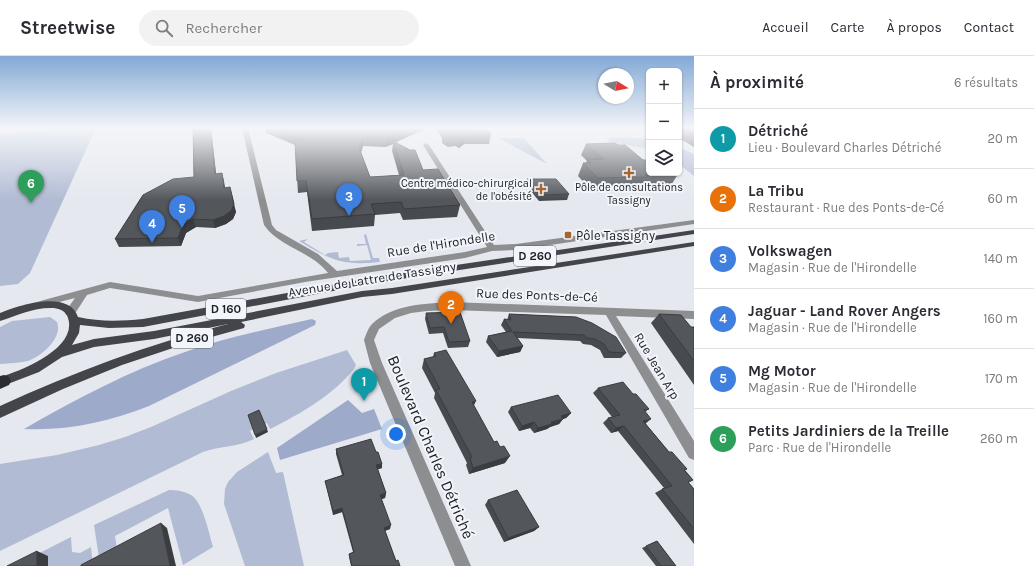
<!DOCTYPE html>
<html lang="fr">
<meta charset="utf-8">
<style>
body{margin:0;font-family:Karla,sans-serif;background:#f2f2f3;color:#2b2b33}
.controls{position:absolute;right:12px;top:12px;display:grid;overflow:hidden;border-radius:6px;box-shadow:0 1px 3px #0004}
.controls button{width:36px;height:36px;display:grid;place-items:center;padding:0;border:0;border-bottom:1px solid #e1e1e2;background:#fff;color:#2b2b33;font:20px sans-serif}
.compass{position:absolute;left:598px;top:12px;width:36px;height:36px;border-radius:50%;background:#fff;box-shadow:0 1px 3px #0004;rotate:100deg}
.you{position:absolute;left:396px;top:378px;width:14px;height:14px;margin:-10px;border:3px solid #fff;border-radius:50%;background:#1a73e8;box-shadow:0 0 0 6px #1a73e833}
.badge{display:grid;place-items:center;width:26px;height:26px;border-radius:50%;background:#db2777;color:#fff;font-size:13px;font-weight:700}
.pin{position:absolute;translate:-50% -33px;filter:drop-shadow(0 1px 2px #0008)}
.pin::after{content:'';position:absolute;top:21px;width:14px;height:12px;background:inherit;clip-path:polygon(0 0,100% 0,50% 100%)}
.list{margin:0;padding:0;list-style:none}
h2{display:flex;justify-content:space-between;align-items:center;height:52px;margin:0;padding:0 16px;font-size:17px}
h2 small{font-size:13px;font-weight:400;color:#7c7c81}
.list li{display:grid;grid-template-columns:26px 1fr auto;gap:12px;align-items:center;box-sizing:border-box;height:60px;padding:0 16px;border-top:1px solid #e1e1e2}
.list b{display:block;font-size:15px;white-space:nowrap}
.list p{margin:0;font-size:13px;white-space:nowrap;color:#7c7c81}
.list em{font-size:13px;font-style:normal;color:#7c7c81}
.icon{flex:none;width:22px;height:22px;fill:none;stroke:currentColor;stroke-width:2;stroke-linecap:round;stroke-linejoin:round}
.map{position:relative;flex:none;width:694px;height:510px;overflow:hidden}
header{display:flex;align-items:center;gap:24px;box-sizing:border-box;height:56px;padding:0 20px;background:#fff;border-bottom:1px solid #e1e1e2}
header strong{font-size:19px}
nav{display:flex;gap:22px;margin-inline-start:auto;font-size:14px}
.search{width:280px;height:36px;background:#f2f2f3;display:flex;align-items:center;gap:10px;box-sizing:border-box;padding:0 14px;border-radius:22px;color:#7c7c81;font-size:15px}
main{display:flex}
aside{flex:1;background:#fff}
.map>svg:first-child{display:block}
.green{fill:#b1bbd3}
.forest{fill:#9eaaca}
.lines{fill:none;stroke-linecap:round;stroke-linejoin:round}
.minor{fill:#8c8e90;fill-rule:evenodd}
.major{fill:#43454a;fill-rule:evenodd}
.highway{fill:#2b2d32;fill-rule:evenodd}
.wall{fill:#474a4e;fill-rule:evenodd}
.shaded-wall{fill:#3a3c40}
.building{fill:#53565b;stroke:#3a3c40}
.poi-dot{fill:#a6662f;stroke:#f2f5fc;stroke-width:1.5}
.labels{text-anchor:middle;dominant-baseline:central;stroke-width:4;stroke-linejoin:round;paint-order:stroke}
.far-poi-label{font-size:11px;fill:#1d1e20;stroke:#f2f5fc;text-anchor:end}
.shield{fill:#f2f5fc;stroke:#5d5e62;stroke-width:1}
.shield-label{font-size:12px;font-weight:bold;fill:#1d1e20}
.poi-label{font-size:13px;fill:#1d1e20;stroke:#f2f5fc;text-anchor:start}
.street-label{font-size:13px;fill:#1d1e20;stroke:#f2f5fc}
.near-street-label{font-size:16px;fill:#1d1e20;stroke:#f2f5fc}
</style>
<header>
<strong>Streetwise</strong>
<div class="search"><svg class="icon" aria-label="search" viewBox="0 0 24 24"><circle cx="10" cy="10" r="6"/><path d="M15 15l6 6"/></svg>Rechercher</div>
<nav><a>Accueil</a><a>Carte</a><a>À propos</a><a>Contact</a></nav>
</header>
<main>
<div class="map">
<svg width="694" height="510" viewBox="0 0 694 510">
<rect width="100%" height="100%" fill="#e5e8ef"/>
<!-- green -->
<path class="green" d="M61,72h35l-66,145 -12,11 -18,2v-152z
M626,81l23,2v10l-43,-8 5,-3z
M498,82h26l23,26z
M679,91l15,7v22l-15,-12z
M366,178l7,24h6l1,4c-38,4 -49,-2 -81,-21l9,-2 -4,3 21,13 3,-2 10,-1 1,6 10,-1 1,4 21,-1 -4,-15 -10,1v-2h9l-2,-9z
M50,261l7,5c6,16 -15,34 -29,39 -9,2 -19,2 -28,3v-37l12,-6z
M347,294l9,15 -2,4c-22,27 -54,45 -84,60l-3,-6 -2,1 -16,-6 4,11 -3,2 4,8c-15,8 -34,7 -51,13l-203,99v-87l57,-9 42,-10 26,-8 26,-10 80,-36 45,-18z
M268,396l8,21 7,-1 21,94h-59l-21,-62 1,-15 3,-7 9,-10z
M169,434c7,0 15,1 22,5 12,7 18,39 22,52l-30,18 -15,-57 -53,28 2,13 -18,9 -5,-33z
M71,481l1,15 8,1 11,-6 2,19h-79z"/>
<!-- forest -->
<path class="forest" d="M312,263l4,2 -1,4 -166,81c-41,16 -81,25 -125,23 52,-30 105,-58 161,-77 42,-15 84,-23 127,-33z
M348,344l14,13 12,-4 8,20 -102,31 -3,-12z"/>
<g class="lines">
<!-- minor -->
<path class="minor" d="M242,72h6l24,97 4,5 42,24 19,17 128,-19 22,-5 -64,-102 3,-2 3,2 65,100 22,-1 178,-24v4l-178,26 -24,1 -27,7 -160,24 -107,20 -88,-14 -23,7 -13,20h-8l-1,-3 10,-14 -39,10 -3,-1 -2,-2 2,-2 77,-21 88,14 130,-23c-17,-22 -49,-26 -64,-48z
M451,246l243,9v8l-78,-3 78,125v19l-5,-2 -83,-143 -155,-5 -24,1 -16,2 -16,5 -16,11 -5,11 8,23 89,203h-16l-85,-203 -6,-23c2,-5 4,-12 8,-16 21,-20 52,-20 79,-22z"/>
<!-- major -->
<path class="major" d="M694,174v4l-319,49 -232,44 -34,1 -29,-3 -1,8 -7,12 22,-6 60,-8 208,-40 30,-3 302,-46v4l-302,48 -30,3 -121,25 4,3 -1,3 -65,18 -57,19 -59,24 -63,29v-12c74,-34 149,-62 228,-82l-74,15 -60,8 -32,10 -23,15 -39,15v-10c22,-6 78,-29 68,-59 -2,-7 -8,-9 -14,-10 -20,-1 -36,7 -54,13v-8c19,-8 69,-24 78,4 22,5 43,4 65,2l232,-42z"/>
<!-- highway -->
<path class="highway" d="M4,319l5,2 2,4 -2,4 -9,4v-13z"/>
</g>
<!-- wall -->
<path class="wall" d="M193,72h18l5,46 6,-1 3,15 11,24 -3,7 -7,5 -11,4 -19,-1 -10,6 -5,13 -62,1 -4,-8 79,-62z
M265,72h162l-11,5 -20,9 27,28 37,35 -3,12 -54,3 -3,-7 -25,2 -1,11 -62,5 -5,-39 -9,1 -3,-48 -29,-12zM393,88l-1,7 7,24 -29,2 -9,-25 2,-6 22,1z
M435,72h50l6,6 -2,10h-25l-5,4 -4,-2 -7,1 -6,-4v-5z
M679,72h15v19l-15,-9z
M586,88l32,1 25,15 35,14 -8,13h-28l-1,3 -49,1 -14,-15 5,-13h2l2,-2 -6,-6z
M527,123l42,15 -2,6 -28,1 -14,-17z
M426,257l44,28 -2,6 -20,1 -5,-15 -14,1 -4,-15z
M509,258l67,3 50,36 -5,5h-17l-4,-8 -9,-5 -8,-1 -3,-3 -63,-3 6,8 -3,6 -23,5 -11,-15 2,-6 18,-4 -5,-7 3,-6 3,1z
M659,258l32,13h3v58l-43,-62z
M434,297l40,53 31,57 -36,11 -3,-9 1,-2 -33,-65 1,-5 -13,-25 2,-9 9,-2z
M598,332l35,6 16,15 -4,3 1,12 23,28 18,17 -2,1 8,10 -5,3 6,6v55l-39,-51 9,-5 -46,-57 -7,2 -8,-10 5,-5 4,-1 -19,-24z
M511,351l60,6 -5,5 -3,1 -4,5 -9,3 -3,2 -13,4 -4,-5 -11,3 -11,-19z
M336,393l40,3 6,12v4l-4,1 8,24 -1,5 -4,1 9,30 -5,2 11,30 4,5h-49l-2,-9v-3l4,-2 -11,-40 -9,3 -7,-30 -1,-4 17,-6 -6,-21z
M488,444l51,27 -5,4 -30,11 -19,-37z
M657,485l19,25h-20l-14,-18z"/>
<!-- shaded-wall -->
<path class="shaded-wall" d="M210,72h1l6,54 -2,-8z
M404,72h23l-33,15 -1,-2v3l-8,3 1,-10z
M467,78l-3,10 -5,4 2,-10z
M363,80v10l-4,13v-11z
M222,117l2,8 2,15 -2,-8z
M230,131l6,25 -3,7 -7,5 -11,4 -2,-8z
M193,163l3,8 -10,6 -5,13 -3,-8 5,-13z
M523,290l-3,6 -23,5 2,-6z
M476,345l-4,8v-7z
M571,357l-5,5 -3,1 -4,5 -9,3 -3,2 -13,4 4,-5 13,-6 10,-6z
M651,363l-6,5 -2,-3z
M534,366l-4,6 -11,3 3,-5z
M624,370l-6,5 -7,2 5,-5z
M267,373l1,3 -12,6 -1,-3z
M510,400l-5,7 -36,11 4,-6z
M382,408v4l-6,2v-5z
M386,437l-1,5 -6,2 1,-5z
M342,452v4l-9,3v-4z
M161,467l6,5 9,38h-6z
M391,469l-1,4 -7,2 1,-3z
M539,471l-5,4 -30,11 4,-4z
M37,495l11,5v10h-11z"/>
<!-- building -->
<path class="building" d="M193,72h17l5,46 7,-1 2,15 6,-1 4,17 -3,7 -7,5 -11,4 -20,-1 -10,6 -5,13 -63,1 28,-44 30,-16 21,-2z
M278,72h126l-18,9 -23,-1 -4,12 11,29 34,-2 -11,-34 17,9h5l8,20 15,-1 22,36 -56,4 -3,-7 -30,2 4,10 -63,5 -6,-38h-9l-2,-40 11,-1z
M444,72h41l6,6h-24l-6,4 -4,-2h-7l-6,-3z
M683,72h11v7z
M615,87l3,2h7l18,15h6v13h27l2,1 -33,1 3,2 -50,1 -15,-15h8l-4,-3 17,-1 -18,-15z
M527,123h29l13,15 -28,1z
M460,256l10,29 -21,1 -5,-15 -14,1 -4,-15z
M509,258l67,3 16,6 24,14 10,16 -17,-1 -5,-8 -9,-5 -8,-1 -3,-3 -71,-3 10,14 -24,5 -11,-15 24,-5 -8,-12 7,1z
M659,258l22,1 10,12h3v34z
M446,294l30,51 -4,1 22,40 3,-1 3,6 4,-1 6,10 -37,12 -3,-10 2,-1 -36,-67 4,-1 -16,-30 12,-3 -2,-3z
M623,326l10,12h3l13,15 -5,1 7,9 -8,2 26,31h3l15,17 -3,1 9,10 -5,2 6,7v40l-32,-40 10,-3 -48,-60 -8,2 -8,-10 12,-3 -22,-27z
M558,339l13,18 -10,3 2,3 -12,3 1,2 -14,4 -4,-6 -12,4 -11,-19z
M259,354l8,19 -12,6 -7,-20z
M371,383l5,13h2l4,12 -6,1 10,28 -6,2 11,30 -7,3 12,33 2,-1 2,6h-48l-3,-12 5,-2 -12,-44 -9,3 -8,-30 19,-6 -8,-26z
M517,434l22,37 -31,11 -20,-38z
M161,467l9,43h-89v-1z
M657,485l19,25h-15l-15,-20z
M37,495v15h-30z"/>
<!-- sky -->
<linearGradient id="sky" x2="0" y2="1"><stop stop-color="#83a9d5"/><stop offset="0.5" stop-color="#f3f5f8"/><stop offset="1" stop-color="#f3f5f8" stop-opacity="0"/></linearGradient>
<rect width="694" height="144" fill="url(#sky)"/>
<!-- markers -->
<g class="poi-dot">
<path d="M627 111h4v4h4v4h-4v4h-4v-4h-4v-4h4z"/>
<path d="M539 127h4v4h4v4h-4v4h-4v-4h-4v-4h4z"/>
<rect x="564" y="175" width="8" height="8" rx="2"/>
</g>
<g class="labels">
<!-- far-poi labels -->
<g class="far-poi-label">
<text x="532" y="127">Centre médico-chirurgical<tspan x="532" dy="13">de l'obésité</tspan></text>
<text x="629" y="131" text-anchor="middle">Pôle de consultations<tspan x="629" dy="13">Tassigny</tspan></text>
</g>
<!-- shield labels -->
<g class="shield">
<rect x="514" y="190" width="42" height="20" rx="3"/>
<rect x="206" y="243" width="40" height="20" rx="3"/>
<rect x="171" y="272" width="42" height="20" rx="3"/>
</g>
<g class="shield-label">
<text x="535" y="200">D 260</text>
<text x="226" y="253">D 160</text>
<text x="192" y="282">D 260</text>
</g>
<!-- poi labels -->
<g class="poi-label">
<text x="576" y="179">Pôle Tassigny</text>
</g>
<!-- street labels -->
<g class="street-label">
<text transform="translate(441 188) rotate(-9)">Rue de l'Hirondelle</text>
<text transform="translate(372 223) rotate(-9)">Avenue de Lattre de Tassigny</text>
<text transform="translate(537 239) rotate(2)">Rue des Ponts-de-Cé</text>
<text transform="translate(657 310) rotate(59)">Rue Jean Arp</text>
</g>
<!-- near-street labels -->
<g class="near-street-label">
<text transform="translate(431 391) rotate(67)">Boulevard Charles Détriché</text>
</g>
</g>
</svg>
<div class="controls">
<button>+</button>
<button>−</button>
<button><svg class="icon" aria-label="layers" viewBox="0 0 24 24"><path d="M12 4l9 5-9 5-9-5zM3 14l9 5 9-5"/></svg></button>
</div>
<svg class="compass" viewBox="-18 -18 36 36"><path d="M0-13l5 13h-10z" fill="#e53935"/><path d="M0 13l5-13h-10z" fill="#7c7c81"/></svg>
<div class="you"></div>
<div class="pin badge" style="left:364px;top:345px;background:#0f9aa8">1</div>
<div class="pin badge" style="left:451px;top:268px;background:#e8710a">2</div>
<div class="pin badge" style="left:349px;top:160px;background:#3f7fe0">3</div>
<div class="pin badge" style="left:152px;top:187px;background:#3f7fe0">4</div>
<div class="pin badge" style="left:182px;top:172px;background:#3f7fe0">5</div>
<div class="pin badge" style="left:31px;top:147px;background:#2e9e5b">6</div>
</div>
<aside>
<h2>À proximité<small>6 résultats</small></h2>
<ul class="list">
<li><span class="badge" style="background:#0f9aa8">1</span><div><b>Détriché</b><p>Lieu · Boulevard Charles Détriché</p></div><em>20 m</em></li>
<li><span class="badge" style="background:#e8710a">2</span><div><b>La Tribu</b><p>Restaurant · Rue des Ponts-de-Cé</p></div><em>60 m</em></li>
<li><span class="badge" style="background:#3f7fe0">3</span><div><b>Volkswagen</b><p>Magasin · Rue de l'Hirondelle</p></div><em>140 m</em></li>
<li><span class="badge" style="background:#3f7fe0">4</span><div><b>Jaguar - Land Rover Angers</b><p>Magasin · Rue de l'Hirondelle</p></div><em>160 m</em></li>
<li><span class="badge" style="background:#3f7fe0">5</span><div><b>Mg Motor</b><p>Magasin · Rue de l'Hirondelle</p></div><em>170 m</em></li>
<li><span class="badge" style="background:#2e9e5b">6</span><div><b>Petits Jardiniers de la Treille</b><p>Parc · Rue de l'Hirondelle</p></div><em>260 m</em></li>
</ul>
</aside>
</main>
